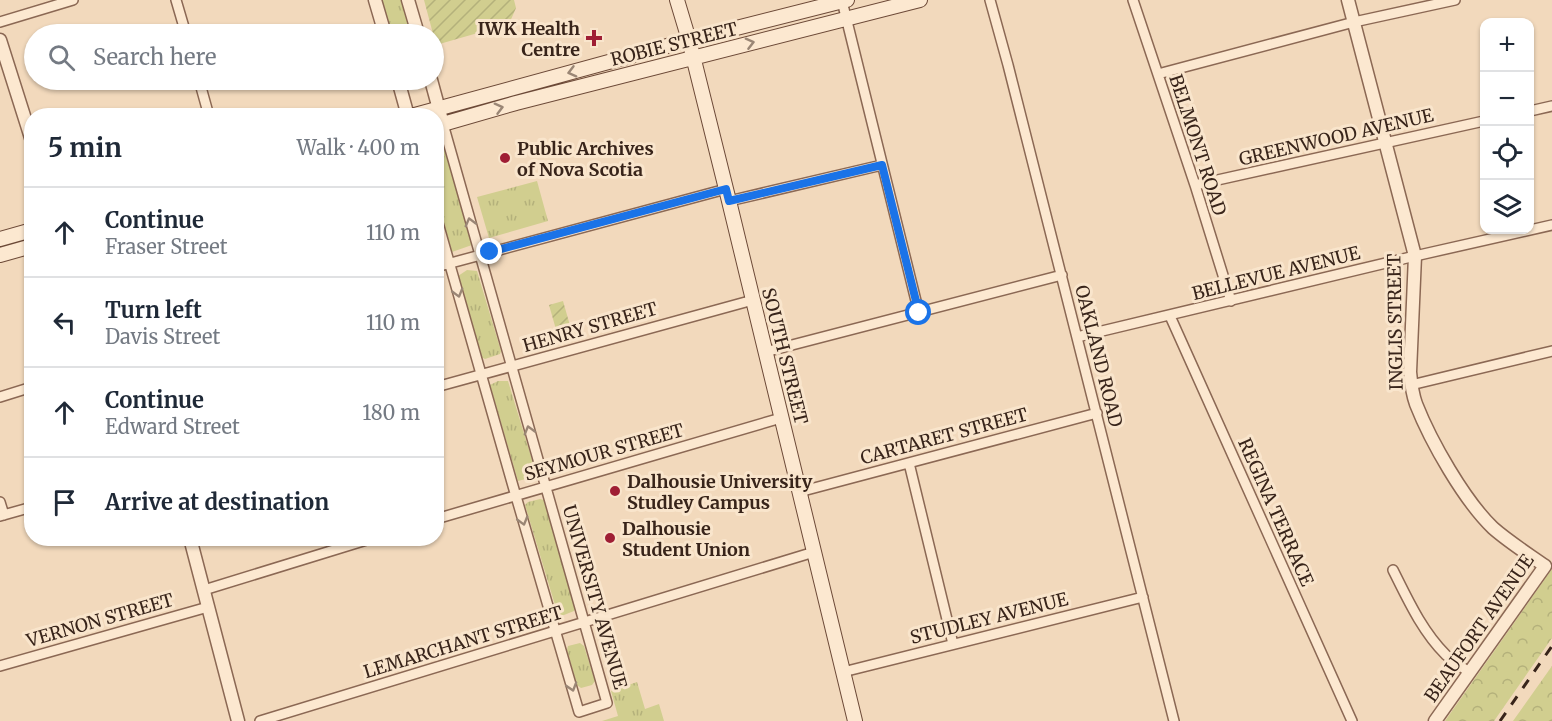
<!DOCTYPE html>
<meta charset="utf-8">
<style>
body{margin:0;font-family:Merriweather,serif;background:#f6f6f7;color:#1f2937}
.controls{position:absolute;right:18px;top:18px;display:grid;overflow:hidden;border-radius:12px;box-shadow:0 2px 4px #0004}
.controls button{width:54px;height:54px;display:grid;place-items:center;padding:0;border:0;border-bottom:2px solid #e0e1e3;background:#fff;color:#1f2937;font:30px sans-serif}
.stop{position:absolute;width:18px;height:18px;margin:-14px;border:4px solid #1a73e8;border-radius:50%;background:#fff}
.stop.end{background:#1a73e8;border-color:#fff;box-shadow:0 2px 6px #0008}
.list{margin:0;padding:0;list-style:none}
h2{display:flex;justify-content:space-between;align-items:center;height:78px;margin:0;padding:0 24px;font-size:26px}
h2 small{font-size:20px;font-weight:400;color:#747a83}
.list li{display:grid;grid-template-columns:39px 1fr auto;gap:18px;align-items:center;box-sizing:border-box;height:90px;padding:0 24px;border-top:2px solid #e0e1e3}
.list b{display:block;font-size:22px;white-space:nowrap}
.list p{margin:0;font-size:20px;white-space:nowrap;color:#747a83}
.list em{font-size:20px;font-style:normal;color:#747a83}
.icon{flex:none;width:33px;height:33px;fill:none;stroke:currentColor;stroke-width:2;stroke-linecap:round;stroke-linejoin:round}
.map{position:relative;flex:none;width:1552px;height:721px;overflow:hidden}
.search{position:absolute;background:#fff;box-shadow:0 2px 4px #0004;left:24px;top:24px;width:420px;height:66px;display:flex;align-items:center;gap:15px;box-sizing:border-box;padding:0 21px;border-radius:33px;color:#747a83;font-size:22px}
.panel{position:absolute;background:#fff;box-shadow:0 2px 4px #0004;left:24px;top:108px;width:420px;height:438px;border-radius:24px}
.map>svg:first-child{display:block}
.grass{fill:url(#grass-tufts)}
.forest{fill:url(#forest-crowns)}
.garden{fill:url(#garden-furrows)}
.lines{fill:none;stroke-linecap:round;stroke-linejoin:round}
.minor-casing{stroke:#8b6854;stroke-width:12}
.tertiary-casing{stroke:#8b6854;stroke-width:15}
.secondary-casing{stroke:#6c4937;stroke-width:16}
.minor{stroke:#fce8d0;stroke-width:9}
.tertiary{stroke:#fce8d0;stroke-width:12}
.secondary{stroke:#fce8d0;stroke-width:14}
.rail{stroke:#38241a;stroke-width:3;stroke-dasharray:10 10;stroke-linecap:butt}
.oneway{stroke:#9a8675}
.route{stroke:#1a73e8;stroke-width:8}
.poi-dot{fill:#9f1e34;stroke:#f9e5cc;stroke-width:2}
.labels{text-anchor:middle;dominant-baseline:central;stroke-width:6;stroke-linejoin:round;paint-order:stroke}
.poi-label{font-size:18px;font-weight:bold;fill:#38241a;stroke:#f9e5cc;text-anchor:start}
.street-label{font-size:18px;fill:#38241a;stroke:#f9e5cc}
</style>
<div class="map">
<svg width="1552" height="721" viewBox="0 0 1552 721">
<defs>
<pattern id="grass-tufts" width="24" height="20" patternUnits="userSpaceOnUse" patternTransform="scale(1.5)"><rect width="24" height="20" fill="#d1ce8f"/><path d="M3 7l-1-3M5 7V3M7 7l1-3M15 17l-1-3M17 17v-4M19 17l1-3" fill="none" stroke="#b4b17b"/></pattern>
<pattern id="forest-crowns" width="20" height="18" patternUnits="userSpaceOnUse" patternTransform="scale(1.5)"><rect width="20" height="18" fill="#d1ce8f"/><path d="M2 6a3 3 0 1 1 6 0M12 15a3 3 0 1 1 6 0" fill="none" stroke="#b4b17b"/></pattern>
<pattern id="garden-furrows" width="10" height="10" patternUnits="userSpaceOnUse" patternTransform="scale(1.5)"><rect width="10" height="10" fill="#d1ce8f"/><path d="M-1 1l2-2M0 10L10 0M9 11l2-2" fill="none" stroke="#b4b17b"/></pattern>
</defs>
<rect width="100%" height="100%" fill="#f2d9bc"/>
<!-- grass -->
<path class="grass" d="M379,0h23l9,34h-22z
M441,137l31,108 -20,7 -15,-53v-60z
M537,181l11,40 -59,17 -12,-41z
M467,270l10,1 24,80 -1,3 -15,5 -4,-2 -23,-81z
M498,381h10l29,95 -19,5 -28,-96z
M540,499l4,1 32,108 -2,3 -10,4h-6l-33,-110 3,-3z
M580,643l4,3 11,35 -3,4 -11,3 -4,-3 -10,-35 1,-4z
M637,682l8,27 14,-5 5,17h-62l16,-5 -7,-25z"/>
<!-- forest -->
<path class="forest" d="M1552,569v69l-58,83h-49z
M1552,666v55h-39z"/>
<!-- garden -->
<path class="garden" d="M424,0h90l2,8 -7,16 -73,21z
M563,301l10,35 -14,4 -10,-35z"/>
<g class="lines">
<!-- minor casing -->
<g class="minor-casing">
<path id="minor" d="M176,0l10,34
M990,0l18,65 166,656
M1133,0l62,185 36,116
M842,1l77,312
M0,22l73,-22
M1158,74l196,-52 101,-22
M199,80l10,36
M1530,111l22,-5
M1195,185l289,-64
M729,201l153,-36
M436,216l77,270 66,226 28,-9 -164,-579
M436,267l290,-78
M1170,316l182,405
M1077,337l338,-81 137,-31
M765,352l297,-77
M1411,385l141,-34
M436,387l317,-87
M0,397l32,-10
M909,463l44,181
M799,492l298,-79
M0,502l4,13
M0,516l32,-9
M436,519l345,-101
M1393,570c15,30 29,61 53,85 7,6 15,12 23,17
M204,590l169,-52
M0,666l208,-59
M843,672l300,-75
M260,721l554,-169"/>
</g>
<!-- tertiary casing -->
<g class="tertiary-casing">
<path id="tertiary" d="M375,0l10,34
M408,0l10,34
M1348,0l67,256 -5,116c1,11 2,21 6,32 15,38 48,96 77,124 16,14 35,26 52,38l-110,155
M0,40l32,101
M398,80l10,36
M431,80l12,44
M190,538l48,183"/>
</g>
<!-- secondary casing -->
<g class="secondary-casing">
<path id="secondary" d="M677,0l12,40 40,161 126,520
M411,116l278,-76 158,-40
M436,126l80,-23 404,-103
M0,239l32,-9
M0,255l32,-9"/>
</g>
<!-- minor -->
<use href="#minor" class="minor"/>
<!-- tertiary -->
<use href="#tertiary" class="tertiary"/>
<!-- secondary -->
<use href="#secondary" class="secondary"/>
<!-- rail -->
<path class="rail" d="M1500,721l52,-75"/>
</g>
<!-- one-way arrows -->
<defs><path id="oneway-chevron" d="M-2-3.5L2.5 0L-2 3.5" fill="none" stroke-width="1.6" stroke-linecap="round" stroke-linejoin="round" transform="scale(1.5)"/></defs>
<g class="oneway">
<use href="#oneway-chevron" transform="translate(750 43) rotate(-14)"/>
<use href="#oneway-chevron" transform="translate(572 72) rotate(165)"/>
<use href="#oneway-chevron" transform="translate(499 108) rotate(-15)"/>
<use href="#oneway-chevron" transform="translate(470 222) rotate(-105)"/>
<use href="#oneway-chevron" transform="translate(458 293) rotate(74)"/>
<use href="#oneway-chevron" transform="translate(529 430) rotate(-106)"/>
<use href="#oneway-chevron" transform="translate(523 521) rotate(74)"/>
<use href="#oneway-chevron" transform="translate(572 687) rotate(73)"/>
</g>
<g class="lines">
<!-- route -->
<path class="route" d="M490,252l236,-63 3,12 153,-36 37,148"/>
</g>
<!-- markers -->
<g class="poi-dot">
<path d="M591 29h6v6h6v6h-6v6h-6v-6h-6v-6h6z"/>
<circle cx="505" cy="158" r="6"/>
<circle cx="615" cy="491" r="6"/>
<circle cx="610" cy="538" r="6"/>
</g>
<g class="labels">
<!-- poi labels -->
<g class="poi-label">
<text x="580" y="28" text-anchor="end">IWK Health<tspan x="580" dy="21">Centre</tspan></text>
<text x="517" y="148">Public Archives<tspan x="517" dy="21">of Nova Scotia</tspan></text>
<text x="627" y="481">Dalhousie University<tspan x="627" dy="21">Studley Campus</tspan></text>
<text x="622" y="528">Dalhousie<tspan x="622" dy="21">Student Union</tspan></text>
</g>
<!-- street labels -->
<g class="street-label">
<text transform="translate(674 44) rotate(-14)">ROBIE STREET</text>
<text transform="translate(1336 137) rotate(-13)">GREENWOOD AVENUE</text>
<text transform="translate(1198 145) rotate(72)">BELMONT ROAD</text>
<text transform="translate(1276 273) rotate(-14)">BELLEVUE AVENUE</text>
<text transform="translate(1395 322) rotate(-91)">INGLIS STREET</text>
<text transform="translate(590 327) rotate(-16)">HENRY STREET</text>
<text transform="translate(785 356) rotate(76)">SOUTH STREET</text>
<text transform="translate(1099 356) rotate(76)">OAKLAND ROAD</text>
<text transform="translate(944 436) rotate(-15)">CARTARET STREET</text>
<text transform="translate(604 452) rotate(-16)">SEYMOUR STREET</text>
<text transform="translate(1276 512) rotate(66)">REGINA TERRACE</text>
<text transform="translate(595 597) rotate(74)">UNIVERSITY AVENUE</text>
<text transform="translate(989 618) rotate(-14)">STUDLEY AVENUE</text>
<text transform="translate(100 620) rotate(-16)">VERNON STREET</text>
<text transform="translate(1479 628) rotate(-55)">BEAUFORT AVENUE</text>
<text transform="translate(463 642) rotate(-17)">LEMARCHANT STREET</text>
</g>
</g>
</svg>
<div class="controls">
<button>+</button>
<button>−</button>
<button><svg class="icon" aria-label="locate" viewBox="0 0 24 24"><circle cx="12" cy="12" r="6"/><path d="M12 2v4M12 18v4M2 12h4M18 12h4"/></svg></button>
<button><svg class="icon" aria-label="layers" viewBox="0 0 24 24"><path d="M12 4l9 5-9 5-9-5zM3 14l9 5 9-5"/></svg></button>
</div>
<div class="stop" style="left:919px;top:313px"></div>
<div class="stop end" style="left:490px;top:252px"></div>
<div class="search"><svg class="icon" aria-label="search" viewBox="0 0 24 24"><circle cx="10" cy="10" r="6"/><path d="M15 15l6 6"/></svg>Search here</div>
<section class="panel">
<h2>5 min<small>Walk · 400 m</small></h2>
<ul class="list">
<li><svg class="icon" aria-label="ahead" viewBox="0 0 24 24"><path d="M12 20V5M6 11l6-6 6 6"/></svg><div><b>Continue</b><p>Fraser Street</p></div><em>110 m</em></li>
<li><svg class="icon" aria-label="left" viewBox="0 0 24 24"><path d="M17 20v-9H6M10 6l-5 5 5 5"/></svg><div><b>Turn left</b><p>Davis Street</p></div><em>110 m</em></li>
<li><svg class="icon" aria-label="ahead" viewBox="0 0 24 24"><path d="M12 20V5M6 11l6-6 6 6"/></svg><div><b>Continue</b><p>Edward Street</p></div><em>180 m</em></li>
<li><svg class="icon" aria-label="arrive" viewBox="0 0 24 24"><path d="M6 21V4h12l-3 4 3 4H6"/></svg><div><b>Arrive at destination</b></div></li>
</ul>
</section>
</div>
